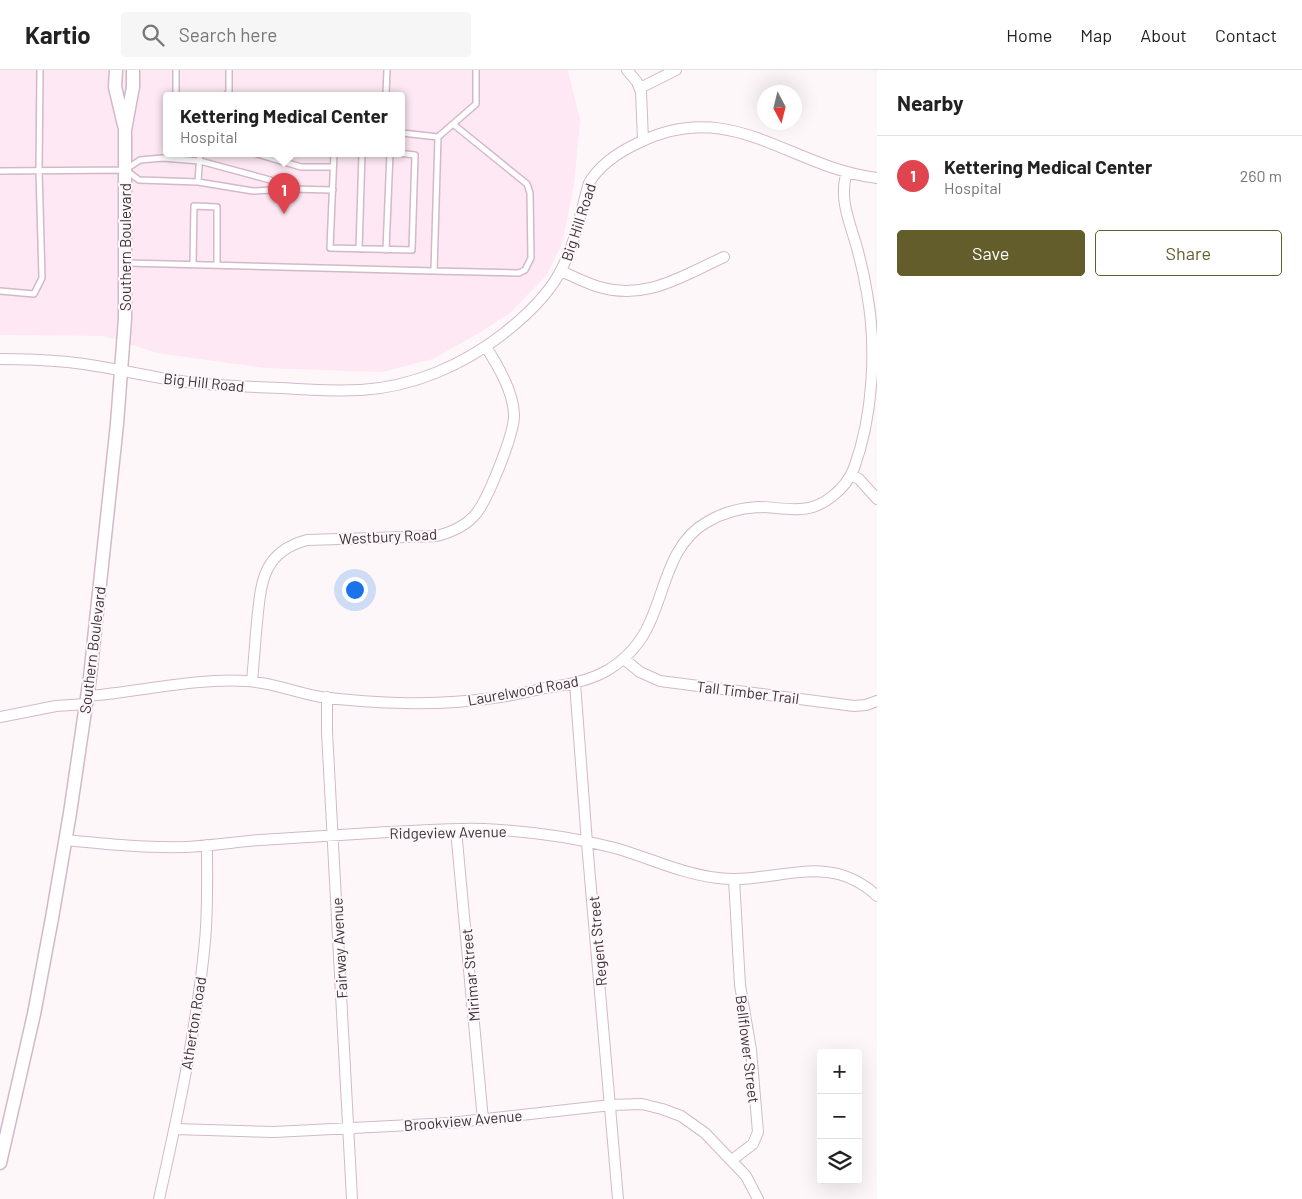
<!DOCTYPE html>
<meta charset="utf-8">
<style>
body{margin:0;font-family:Barlow,sans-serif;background:#f6f6f6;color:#222}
.controls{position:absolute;right:15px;bottom:15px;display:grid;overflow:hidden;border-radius:5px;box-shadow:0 5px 20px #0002}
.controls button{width:45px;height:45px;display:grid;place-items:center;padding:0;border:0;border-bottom:1px solid #e0e0e0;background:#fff;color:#222;font:25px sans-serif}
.compass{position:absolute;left:757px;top:15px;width:45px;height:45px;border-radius:50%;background:#fff;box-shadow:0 5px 20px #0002;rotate:173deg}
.you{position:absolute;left:354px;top:519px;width:18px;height:18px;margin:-12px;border:4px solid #fff;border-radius:50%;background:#1a73e8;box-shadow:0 0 0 8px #1a73e833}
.badge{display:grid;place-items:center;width:32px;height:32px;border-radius:50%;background:#625d2a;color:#fff;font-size:16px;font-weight:700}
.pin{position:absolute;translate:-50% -41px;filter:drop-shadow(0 1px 2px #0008)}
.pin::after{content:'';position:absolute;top:26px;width:18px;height:15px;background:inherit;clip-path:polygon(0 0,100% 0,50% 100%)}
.popup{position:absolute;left:163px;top:22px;width:242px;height:65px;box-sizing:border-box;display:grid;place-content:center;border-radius:5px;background:#fff;filter:drop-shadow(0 1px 4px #0005);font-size:16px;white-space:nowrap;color:#767676}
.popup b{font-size:19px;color:#222}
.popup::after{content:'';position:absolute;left:50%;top:100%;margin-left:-10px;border:10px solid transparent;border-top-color:#fff}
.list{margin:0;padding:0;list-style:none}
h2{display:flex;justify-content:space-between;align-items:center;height:65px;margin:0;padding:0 20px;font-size:21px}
h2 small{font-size:16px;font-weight:400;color:#767676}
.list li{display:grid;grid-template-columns:32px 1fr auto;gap:15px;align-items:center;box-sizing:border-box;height:80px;padding:0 20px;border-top:1px solid #e0e0e0}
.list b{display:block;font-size:19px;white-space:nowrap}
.list p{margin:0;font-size:16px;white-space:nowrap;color:#767676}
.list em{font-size:16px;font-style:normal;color:#767676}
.actions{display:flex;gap:10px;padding:15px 20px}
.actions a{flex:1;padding:11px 0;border:1px solid #625d2a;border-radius:5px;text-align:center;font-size:18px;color:#625d2a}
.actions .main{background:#625d2a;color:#fff}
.icon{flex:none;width:28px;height:28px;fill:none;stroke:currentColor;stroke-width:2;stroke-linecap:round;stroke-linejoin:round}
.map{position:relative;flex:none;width:877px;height:1129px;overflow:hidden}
header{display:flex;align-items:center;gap:30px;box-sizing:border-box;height:70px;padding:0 25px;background:#fff;border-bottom:1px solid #e0e0e0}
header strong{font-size:24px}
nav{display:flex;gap:28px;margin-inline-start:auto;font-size:18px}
.search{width:350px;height:45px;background:#f6f6f6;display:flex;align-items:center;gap:12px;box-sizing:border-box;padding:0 18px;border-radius:5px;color:#767676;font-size:19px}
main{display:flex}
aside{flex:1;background:#fff}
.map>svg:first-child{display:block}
.built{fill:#fde8f4;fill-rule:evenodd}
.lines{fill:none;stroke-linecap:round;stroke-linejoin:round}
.service-casing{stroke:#d3b9c8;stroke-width:8}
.minor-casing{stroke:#d3b9c8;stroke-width:12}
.tertiary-casing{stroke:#d3b9c8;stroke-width:15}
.service{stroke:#fff;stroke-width:5}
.minor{stroke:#fff;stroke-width:10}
.tertiary{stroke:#fff;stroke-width:12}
.labels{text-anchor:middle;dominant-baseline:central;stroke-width:4;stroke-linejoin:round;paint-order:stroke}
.street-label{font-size:15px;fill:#3c3138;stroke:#fdf7fa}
</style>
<header>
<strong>Kartio</strong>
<div class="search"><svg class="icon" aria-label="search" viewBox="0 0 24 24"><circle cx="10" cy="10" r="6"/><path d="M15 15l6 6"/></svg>Search here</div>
<nav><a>Home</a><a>Map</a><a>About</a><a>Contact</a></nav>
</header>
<main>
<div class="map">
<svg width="877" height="1129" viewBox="0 0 877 1129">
<rect width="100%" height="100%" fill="#fdf7fa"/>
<!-- built -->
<path class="built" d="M0,0h568l12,50 -6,65 -12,59 -16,32 -36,37 -31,20 -46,26 -51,13 -117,-4 -108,-15 -53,-17 -104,-1zM166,25h236v58h-236z"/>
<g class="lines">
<!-- service casing -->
<g class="service-casing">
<path id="service" d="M176,25v-25
M227,25l2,-4v-21
M386,25l1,-25
M438,67l38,-33v-34
M254,83l47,14h32
M334,83l-4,95 82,2 3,-95 -17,-2
M0,101l125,-1 15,-10 23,-2 37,3 70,19 20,9
M127,101l12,9 59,2 55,9 37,-2 43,1
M198,112l2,-29
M359,179l3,-96
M386,180l4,-97
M127,193l307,8 4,-134 -36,-4
M193,194l1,-58 23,1v58
M434,201l85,2 6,-3 6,-12 -1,-65 -3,-9 -74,-60
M0,221l34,3 8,-16 -3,-108 1,-100"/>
</g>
<!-- minor casing -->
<g class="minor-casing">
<path id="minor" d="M627,0l10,12 4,10 2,48
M640,18l36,-18
M561,201c11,5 23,11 35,15 49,16 86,-10 128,-29
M0,289c23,0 46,1 68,3 40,4 79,15 119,20 32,4 63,5 95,6 26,2 53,3 79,2 52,-3 102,-25 142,-56 23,-18 48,-41 60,-68 13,-25 18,-56 26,-83 11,-19 30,-31 49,-40 94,-47 152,25 239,35
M851,405l8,4 18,20
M624,589l16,13 20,9 194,25 12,-1 11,-4
M252,611c2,-20 3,-39 5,-59 4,-39 5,-70 50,-82l130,-4c15,-4 27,-9 37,-20 13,-13 41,-84 40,-102 -1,-23 -16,-48 -28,-67
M575,613l12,160 31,356
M87,626c53,-4 105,-18 159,-15 26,1 50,12 75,16 54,7 118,9 172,1 18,-2 35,-6 52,-10 22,-3 44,-7 63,-18 18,-11 33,-27 42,-48 16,-35 20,-79 57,-100 15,-9 34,-14 51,-15 14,0 28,3 42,2 22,0 46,-20 54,-41 19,-52 23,-120 13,-175 -3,-18 -7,-35 -12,-52 -7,-23 -16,-45 -8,-69
M327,627v35l25,467
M0,647l56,-11 30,-2
M456,760l27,290
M66,770c40,4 79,8 120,7 25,-1 49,-5 74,-7 43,-3 86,-5 128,-8 32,-1 64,-4 96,-3 43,2 89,8 131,19 35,10 67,26 103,30 58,7 109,-29 159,18
M175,1059l99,3 176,-9 161,-18 31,-1 20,5 19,7 24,17 41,43 12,23
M732,1090l21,-16 5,-12 -7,-82 -11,-65 -6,-106
M159,1129c19,-85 38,-172 46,-258 3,-32 2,-64 2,-96"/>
</g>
<!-- tertiary casing -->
<g class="tertiary-casing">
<path id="tertiary" d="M116,0l-1,17 9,38
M0,1093l34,-149 18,-96 18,-105 20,-136 27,-253 8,-106v-188l8,-43v-17"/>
</g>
<!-- service -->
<use href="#service" class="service"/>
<!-- minor -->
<use href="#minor" class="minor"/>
<!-- tertiary -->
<use href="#tertiary" class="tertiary"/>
</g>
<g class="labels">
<!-- street labels -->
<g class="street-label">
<text transform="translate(578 152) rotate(-72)">Big Hill Road</text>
<text transform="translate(125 177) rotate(-90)">Southern Boulevard</text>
<text transform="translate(204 312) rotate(6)">Big Hill Road</text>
<text transform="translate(388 466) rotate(-3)">Westbury Road</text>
<text transform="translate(92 580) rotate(-83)">Southern Boulevard</text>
<text transform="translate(523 620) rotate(-10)">Laurelwood Road</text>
<text transform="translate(748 622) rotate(7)">Tall Timber Trail</text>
<text transform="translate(448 762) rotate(-1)">Ridgeview Avenue</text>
<text transform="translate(597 871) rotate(-95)">Regent Street</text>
<text transform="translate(339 878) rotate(-93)">Fairway Avenue</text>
<text transform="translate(470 905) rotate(-95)">Mirimar Street</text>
<text transform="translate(193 953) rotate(-81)">Atherton Road</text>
<text transform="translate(748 979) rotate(83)">Bellflower Street</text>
<text transform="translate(463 1050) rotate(-5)">Brookview Avenue</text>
</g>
</g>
</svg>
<div class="controls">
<button>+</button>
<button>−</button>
<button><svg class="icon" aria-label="layers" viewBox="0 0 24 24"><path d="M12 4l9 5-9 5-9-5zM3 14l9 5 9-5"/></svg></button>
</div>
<svg class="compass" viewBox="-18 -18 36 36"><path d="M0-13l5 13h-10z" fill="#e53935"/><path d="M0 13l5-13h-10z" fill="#767676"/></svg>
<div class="you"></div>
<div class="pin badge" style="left:284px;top:144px;background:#e0444e">1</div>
<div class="popup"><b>Kettering Medical Center</b>Hospital</div>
</div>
<aside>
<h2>Nearby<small></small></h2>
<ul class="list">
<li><span class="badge" style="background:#e0444e">1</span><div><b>Kettering Medical Center</b><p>Hospital</p></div><em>260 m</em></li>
</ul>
<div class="actions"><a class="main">Save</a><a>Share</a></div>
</aside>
</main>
